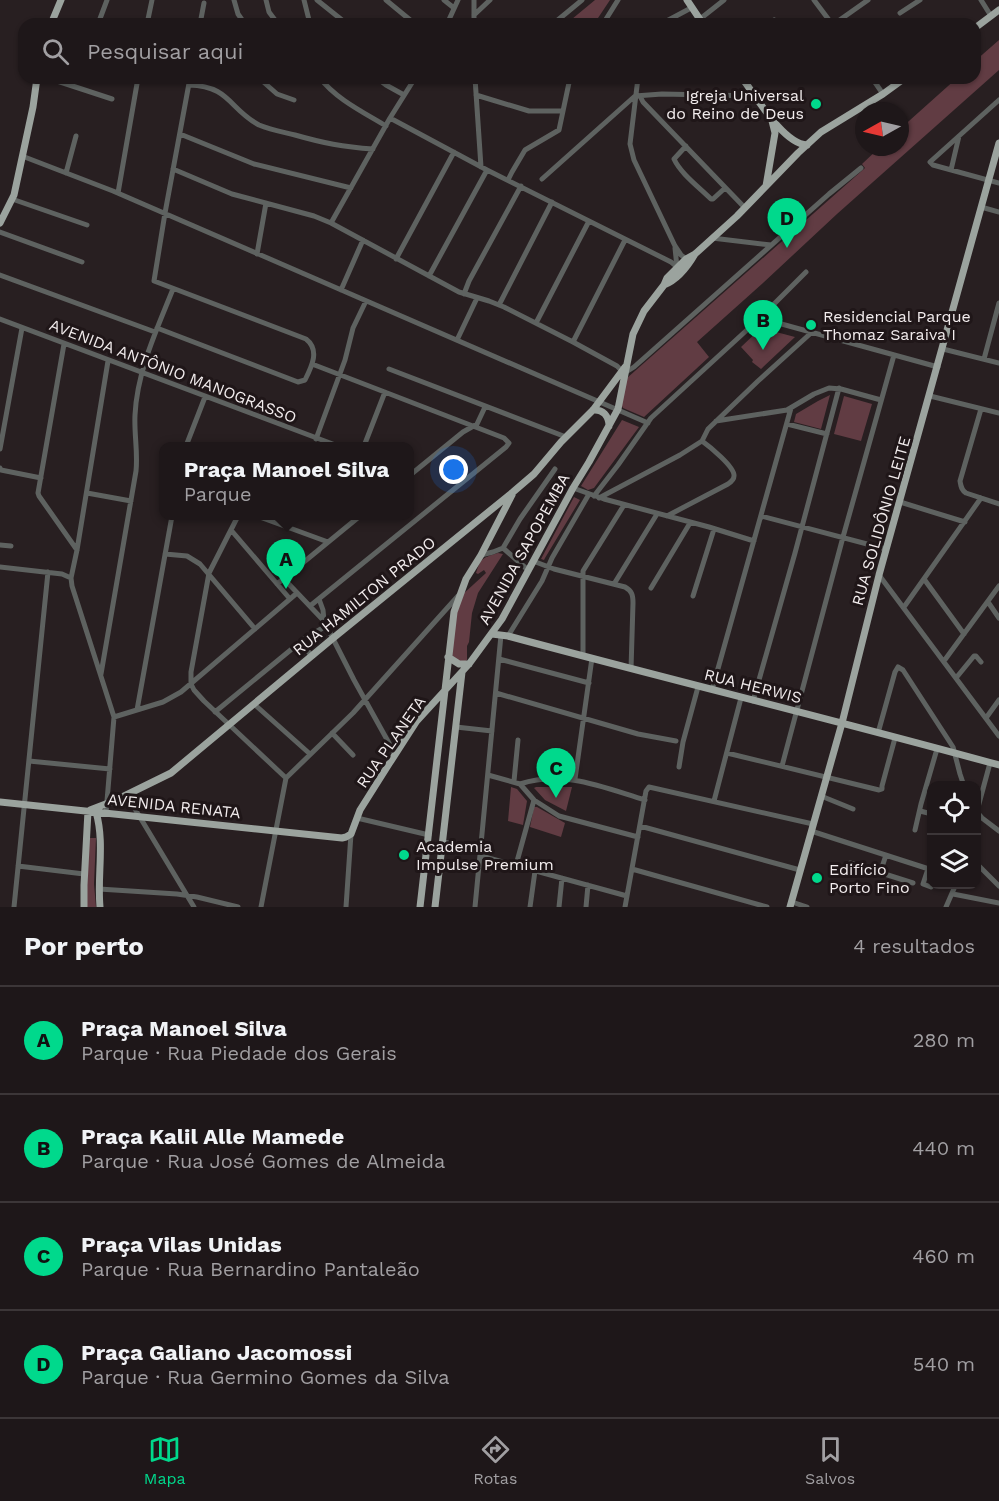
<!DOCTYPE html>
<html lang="pt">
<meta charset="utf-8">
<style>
body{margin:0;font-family:"Work Sans",sans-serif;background:#262022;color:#f1f3f6}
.controls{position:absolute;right:18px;bottom:18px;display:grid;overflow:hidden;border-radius:12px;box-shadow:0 2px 4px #0004}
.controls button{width:54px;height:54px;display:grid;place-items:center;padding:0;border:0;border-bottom:2px solid #3c3638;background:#1e1719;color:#f1f3f6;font:30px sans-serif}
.compass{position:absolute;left:855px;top:102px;width:54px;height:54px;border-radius:50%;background:#1e1719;box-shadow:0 2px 4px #0004;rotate:262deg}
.you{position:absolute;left:454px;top:470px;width:21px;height:21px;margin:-15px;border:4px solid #fff;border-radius:50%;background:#1a73e8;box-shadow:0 0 0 9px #1a73e833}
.badge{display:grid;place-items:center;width:39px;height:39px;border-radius:50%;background:#00d98c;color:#111;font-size:20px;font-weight:700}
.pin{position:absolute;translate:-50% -50px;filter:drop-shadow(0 2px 3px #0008)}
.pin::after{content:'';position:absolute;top:32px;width:21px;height:18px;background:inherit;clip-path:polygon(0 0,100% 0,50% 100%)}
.popup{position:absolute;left:159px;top:442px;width:255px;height:78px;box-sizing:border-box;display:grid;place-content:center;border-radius:12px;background:#1e1719;filter:drop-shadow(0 2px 4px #0005);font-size:20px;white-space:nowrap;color:#a19fa2}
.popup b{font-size:22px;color:#f1f3f6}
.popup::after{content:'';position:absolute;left:50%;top:100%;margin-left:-12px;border:12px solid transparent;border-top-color:#1e1719}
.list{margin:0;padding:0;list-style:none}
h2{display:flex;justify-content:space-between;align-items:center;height:78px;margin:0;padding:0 24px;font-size:26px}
h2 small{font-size:20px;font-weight:400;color:#a19fa2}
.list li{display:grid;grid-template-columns:39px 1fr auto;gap:18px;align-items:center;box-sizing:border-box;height:108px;padding:0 24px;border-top:2px solid #3c3638}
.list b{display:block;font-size:22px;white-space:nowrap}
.list p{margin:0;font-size:20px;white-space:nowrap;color:#a19fa2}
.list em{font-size:20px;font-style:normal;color:#a19fa2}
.icon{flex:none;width:33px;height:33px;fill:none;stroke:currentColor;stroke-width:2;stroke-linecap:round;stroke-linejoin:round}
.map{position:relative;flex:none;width:999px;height:907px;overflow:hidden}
.search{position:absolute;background:#1e1719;box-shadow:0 2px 4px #0004;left:18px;right:18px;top:18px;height:66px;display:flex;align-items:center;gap:15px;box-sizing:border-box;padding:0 21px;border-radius:18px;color:#a19fa2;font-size:22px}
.sheet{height:510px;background:#1e1719}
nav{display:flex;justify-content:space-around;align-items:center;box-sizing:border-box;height:84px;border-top:2px solid #3c3638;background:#1e1719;font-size:16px;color:#a19fa2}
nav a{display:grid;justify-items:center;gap:3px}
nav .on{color:#00d98c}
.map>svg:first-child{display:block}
.green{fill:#613c43}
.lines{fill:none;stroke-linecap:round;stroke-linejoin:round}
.minor{stroke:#5e6260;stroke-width:5}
.major{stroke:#9ba39e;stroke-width:7}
.poi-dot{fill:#00d98c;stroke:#1f1618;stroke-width:2}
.labels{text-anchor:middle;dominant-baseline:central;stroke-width:6;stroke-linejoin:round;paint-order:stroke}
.poi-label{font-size:16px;fill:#f2eced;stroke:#1f1618;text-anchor:start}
.street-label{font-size:16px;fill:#f2eced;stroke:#1f1618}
</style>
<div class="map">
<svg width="999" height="907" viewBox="0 0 999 907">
<rect width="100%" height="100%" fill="#281f21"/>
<!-- green -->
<path class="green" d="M595,0h15l-16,24h-28z
M999,40v30l-162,144 -74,69 -66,59 12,15 -65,60 -21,-9 -2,-4 6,-26 238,-210 -3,-4 18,-17h20v-18l57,-51h18v-17z
M761,328l34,9 -34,32 -9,-7 1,-2 -12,-13z
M830,395l-9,34 -27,-7 2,-8 22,-13z
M844,396l28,8 -11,37 -27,-7z
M622,420l17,7 -45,61 -6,2 -7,-4z
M574,497l6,3 -35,58 -1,2 -3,-1z
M498,553l5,1 -25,39 -6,20 -3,29 -2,4v14l-3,2 -11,-3 -1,-5 3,-35 7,-24 24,-22 -2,-3 -6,4 -2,-1c5,-16 7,-15 22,-20z
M511,787l6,2 10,12 -4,24 -15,-4z
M536,787h36l-6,24 -21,-11 -10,-11 -1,-1z
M534,807h3l28,16 -4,14 -31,-10z
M89,838h7l-2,46 2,23h-10z"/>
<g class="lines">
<!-- minor -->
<path class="minor" d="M234,0l4,14 7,10
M266,0l3,12 9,12
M304,0l6,24
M317,0l30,24
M386,0l29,24
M444,0l10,8
M474,0v24
M814,0l18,24
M981,0l10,16
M900,13l20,-13
M474,15l16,-15
M700,19l24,-19
M98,24l9,-24
M147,24l5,-24
M200,24l4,-21
M447,24l11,-24
M553,24l29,-24
M603,24l15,-24
M661,24l30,-16
M768,24l6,-4
M834,24l34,-24
M48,78l64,21
M259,78l18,16 17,6
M320,78c16,21 43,34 66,48
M377,78l9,7 18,10
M475,78l6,89
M638,78l-8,66 4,16 41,86 6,9 8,6
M872,78l11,16
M279,81v-3
M747,84l9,-6
M189,85c41,1 40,24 70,40 12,5 24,7 36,10 28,8 48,12 78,14
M476,95l53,16h34
M640,96l3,6 102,106
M999,100l-69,62 3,3 66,18
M390,118l97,52 184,92 10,8
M180,134l74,30 97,24
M686,146l-12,13c7,15 25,28 37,40h2l12,-11
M22,156l91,35 535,232
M173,169l59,25 82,22 17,7 128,69 30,9 15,6 69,35 44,24 5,5
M951,170l8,-34
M66,173l10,-37
M542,179l93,-83 27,-2 94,2
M508,180l4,-8 13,-22 34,-20 11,-52
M118,193l20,-115
M12,199l75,26
M981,207l18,5
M331,223l59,-105 25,-40
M0,232l82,30
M712,238l59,7
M675,248l2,19
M257,254l9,-51
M396,259l58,-107
M0,275l155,57
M429,276l58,-106
M341,290l22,-50
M464,294l5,-13 52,-95
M499,305l53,-103
M760,318l178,49
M0,319l338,127
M536,323l53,-102
M157,328l141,54 7,-2c7,-14 15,-30 1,-41l-152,-58 11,-68 25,-135
M457,340l20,-42
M573,342l52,-102
M64,344l-26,149 1,3 38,54
M943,349l56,14
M984,359l15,-56
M389,369l177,68
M626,372l8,-5 195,-173 32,-26
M930,396l69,17
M981,409l-21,72c1,5 1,9 6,12l33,11
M716,421l71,-11 27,-16 15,-6 12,1 40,11
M787,424l40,10
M316,439l29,-79 8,-32 13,-27
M702,441l6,-12 50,-48 53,-48
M186,446l19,-49
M364,446l21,-54
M0,449l22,-121
M0,468l1,2 40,8
M409,476l54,-44 14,-8 8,-17
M573,488l31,11 105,28 45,14
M87,493l44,8
M594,496l24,-31 33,-47 109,-100 46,-46
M599,498l81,-43 22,-14
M900,502l65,20
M238,516l-29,57 -18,99v12l3,6 10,11 82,77
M257,516l71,26
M667,516l61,-32c3,-2 6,-5 6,-8 1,-9 -25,-30 -32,-35
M761,516l125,33
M231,530l59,69
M0,545l11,1
M503,548l17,-29 35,-50
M503,548l25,22
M165,554l22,2 13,8 55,65
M481,555l12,-3 10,-4
M533,561l21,8 71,18c7,4 8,8 8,16l-2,66
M0,567l62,7 9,4
M879,575l120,161
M284,579l40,42 30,59 41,74
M924,579l40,55
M277,584l83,-68
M614,584l43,-70
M651,588l39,-65
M693,596l21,-67
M319,599l4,11 1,11
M988,602l11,16
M310,606l196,-159 3,-4 -5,-5 -192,-74
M904,607l77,-109
M508,636l34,-55 10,-23 37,-64
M300,642l12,14
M583,656v-85l41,-66
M499,659l90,24
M944,661l55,-75
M101,674l35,-203c2,-19 -2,-37 -1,-56 2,-44 22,-86 38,-126
M956,678l18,-22h2l5,6
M712,690l79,-282
M496,693l142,41 38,7
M753,701l42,-148 44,-165
M254,704l56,50
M137,710l35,-194
M215,712l89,-73 22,-13
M114,717l49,-15 18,-10 116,-99
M986,718l13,-18
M456,727l36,4
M332,733l21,22
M878,733l17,-61 3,-5 5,3 50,77 7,27 4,12
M727,753l152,37 3,-1v-3l13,-48
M29,761l81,8
M782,766l61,-229 51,-182
M679,767l4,-25 15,-55
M488,775l32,9 14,16 25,16 79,21
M575,779l17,-121
M514,781l4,-41
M520,784c44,-14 82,3 125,16
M129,794l6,15 59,98
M821,796l32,13
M714,801l27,-103
M920,811l12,3
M976,811l6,7 17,13
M977,811l13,-48
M106,813l8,-96 -42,-131 -1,-8 6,-28 31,-189
M357,818l72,17
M640,826l160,44
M915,830l6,-26 16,-55
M811,831l121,39
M443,842l39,7
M481,856l146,40
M850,863l63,20
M976,863l23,23
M516,865l18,-65
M18,866l66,8
M632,869l135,38
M928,869l-5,15 8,3 2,-3
M880,873l6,-18
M99,889l78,5 20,3 41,10
M953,894l46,9
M792,902l15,5
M14,907l34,-335
M261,907l25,-129 67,-65 105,-117
M346,907l5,-73
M475,907l26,-272
M530,907l5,-36
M559,907l3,-29
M586,907l2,-22
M625,907l21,-116 3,-4 164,37
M946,907l10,-23"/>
<!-- major -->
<path class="major" d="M687,0l16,24
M51,24l10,-24
M975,28l24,-18
M742,78c14,18 41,66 65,67
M766,186l9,-53 -3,-12
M0,223l14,-28 19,-88 4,-29
M664,285c13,-5 24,-19 31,-31
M593,410c10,-1 16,6 16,16
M492,634l16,2c163,44 328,84 491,129
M448,657l11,7h10
M0,802l342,36 4,-1 5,-3 9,-24 29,-46 27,-42 53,-58 33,-45 71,-131 16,-26 29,-53 15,-75 11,-23 20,-26 3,-7 19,-19 9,-5 42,-38 61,-63 23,-21 62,-38 22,-16
M90,810l26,-10 55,-27 161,-134 181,-147 21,-18 27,-32 32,-32 32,-43
M96,812c9,31 1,63 4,95
M84,907v-22l4,-74
M420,907l34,-295 12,-33 15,-24 31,-60
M435,907l27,-235
M790,907l52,-184 37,-148 120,-432"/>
</g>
<!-- markers -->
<g class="poi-dot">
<circle cx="816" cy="104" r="6"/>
<circle cx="811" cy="325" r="6"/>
<circle cx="404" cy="855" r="6"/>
<circle cx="817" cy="878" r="6"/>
</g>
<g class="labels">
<!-- poi labels -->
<g class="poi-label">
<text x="804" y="95" text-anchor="end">Igreja Universal<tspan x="804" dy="18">do Reino de Deus</tspan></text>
<text x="823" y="316">Residencial Parque<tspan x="823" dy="18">Thomaz Saraiva I</tspan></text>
<text x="416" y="846">Academia<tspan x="416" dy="18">Impulse Premium</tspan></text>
<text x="829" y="869">Edifício<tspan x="829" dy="18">Porto Fino</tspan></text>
</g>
<!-- street labels -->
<g class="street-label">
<text transform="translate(173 371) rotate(21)">AVENIDA ANTÔNIO MANOGRASSO</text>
<text transform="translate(881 521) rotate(-74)">RUA SOLIDÔNIO LEITE</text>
<text transform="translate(524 549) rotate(-61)">AVENIDA SAPOPEMBA</text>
<text transform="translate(364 596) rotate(-39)">RUA HAMILTON PRADO</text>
<text transform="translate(753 686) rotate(14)">RUA HERWIS</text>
<text transform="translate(391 742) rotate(-55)">RUA PLANETA</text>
<text transform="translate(174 806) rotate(6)">AVENIDA RENATA</text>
</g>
</g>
</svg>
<div class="controls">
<button><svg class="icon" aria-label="locate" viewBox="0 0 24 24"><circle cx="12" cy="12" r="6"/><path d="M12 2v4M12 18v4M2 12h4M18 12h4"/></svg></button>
<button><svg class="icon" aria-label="layers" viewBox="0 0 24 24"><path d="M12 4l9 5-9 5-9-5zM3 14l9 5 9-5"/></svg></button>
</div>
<svg class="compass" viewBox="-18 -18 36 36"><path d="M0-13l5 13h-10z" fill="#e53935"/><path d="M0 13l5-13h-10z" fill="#a19fa2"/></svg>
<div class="you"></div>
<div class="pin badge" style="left:286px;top:589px">A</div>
<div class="popup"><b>Praça Manoel Silva</b>Parque</div>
<div class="pin badge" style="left:763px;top:350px">B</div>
<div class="pin badge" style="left:556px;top:798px">C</div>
<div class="pin badge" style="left:787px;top:248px">D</div>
<div class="search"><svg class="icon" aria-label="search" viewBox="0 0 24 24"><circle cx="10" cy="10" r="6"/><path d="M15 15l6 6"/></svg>Pesquisar aqui</div>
</div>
<section class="sheet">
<h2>Por perto<small>4 resultados</small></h2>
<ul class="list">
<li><span class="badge">A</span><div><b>Praça Manoel Silva</b><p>Parque · Rua Piedade dos Gerais</p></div><em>280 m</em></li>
<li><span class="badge">B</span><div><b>Praça Kalil Alle Mamede</b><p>Parque · Rua José Gomes de Almeida</p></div><em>440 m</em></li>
<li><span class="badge">C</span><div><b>Praça Vilas Unidas</b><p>Parque · Rua Bernardino Pantaleão</p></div><em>460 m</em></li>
<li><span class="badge">D</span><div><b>Praça Galiano Jacomossi</b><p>Parque · Rua Germino Gomes da Silva</p></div><em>540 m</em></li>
</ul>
</section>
<nav>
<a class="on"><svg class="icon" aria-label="map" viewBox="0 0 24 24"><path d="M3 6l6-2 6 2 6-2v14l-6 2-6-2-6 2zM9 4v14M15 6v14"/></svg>Mapa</a>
<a><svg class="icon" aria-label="directions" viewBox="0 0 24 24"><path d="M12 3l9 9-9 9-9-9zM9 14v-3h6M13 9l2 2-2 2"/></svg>Rotas</a>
<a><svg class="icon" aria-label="saved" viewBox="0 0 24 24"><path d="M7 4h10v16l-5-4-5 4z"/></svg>Salvos</a>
</nav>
